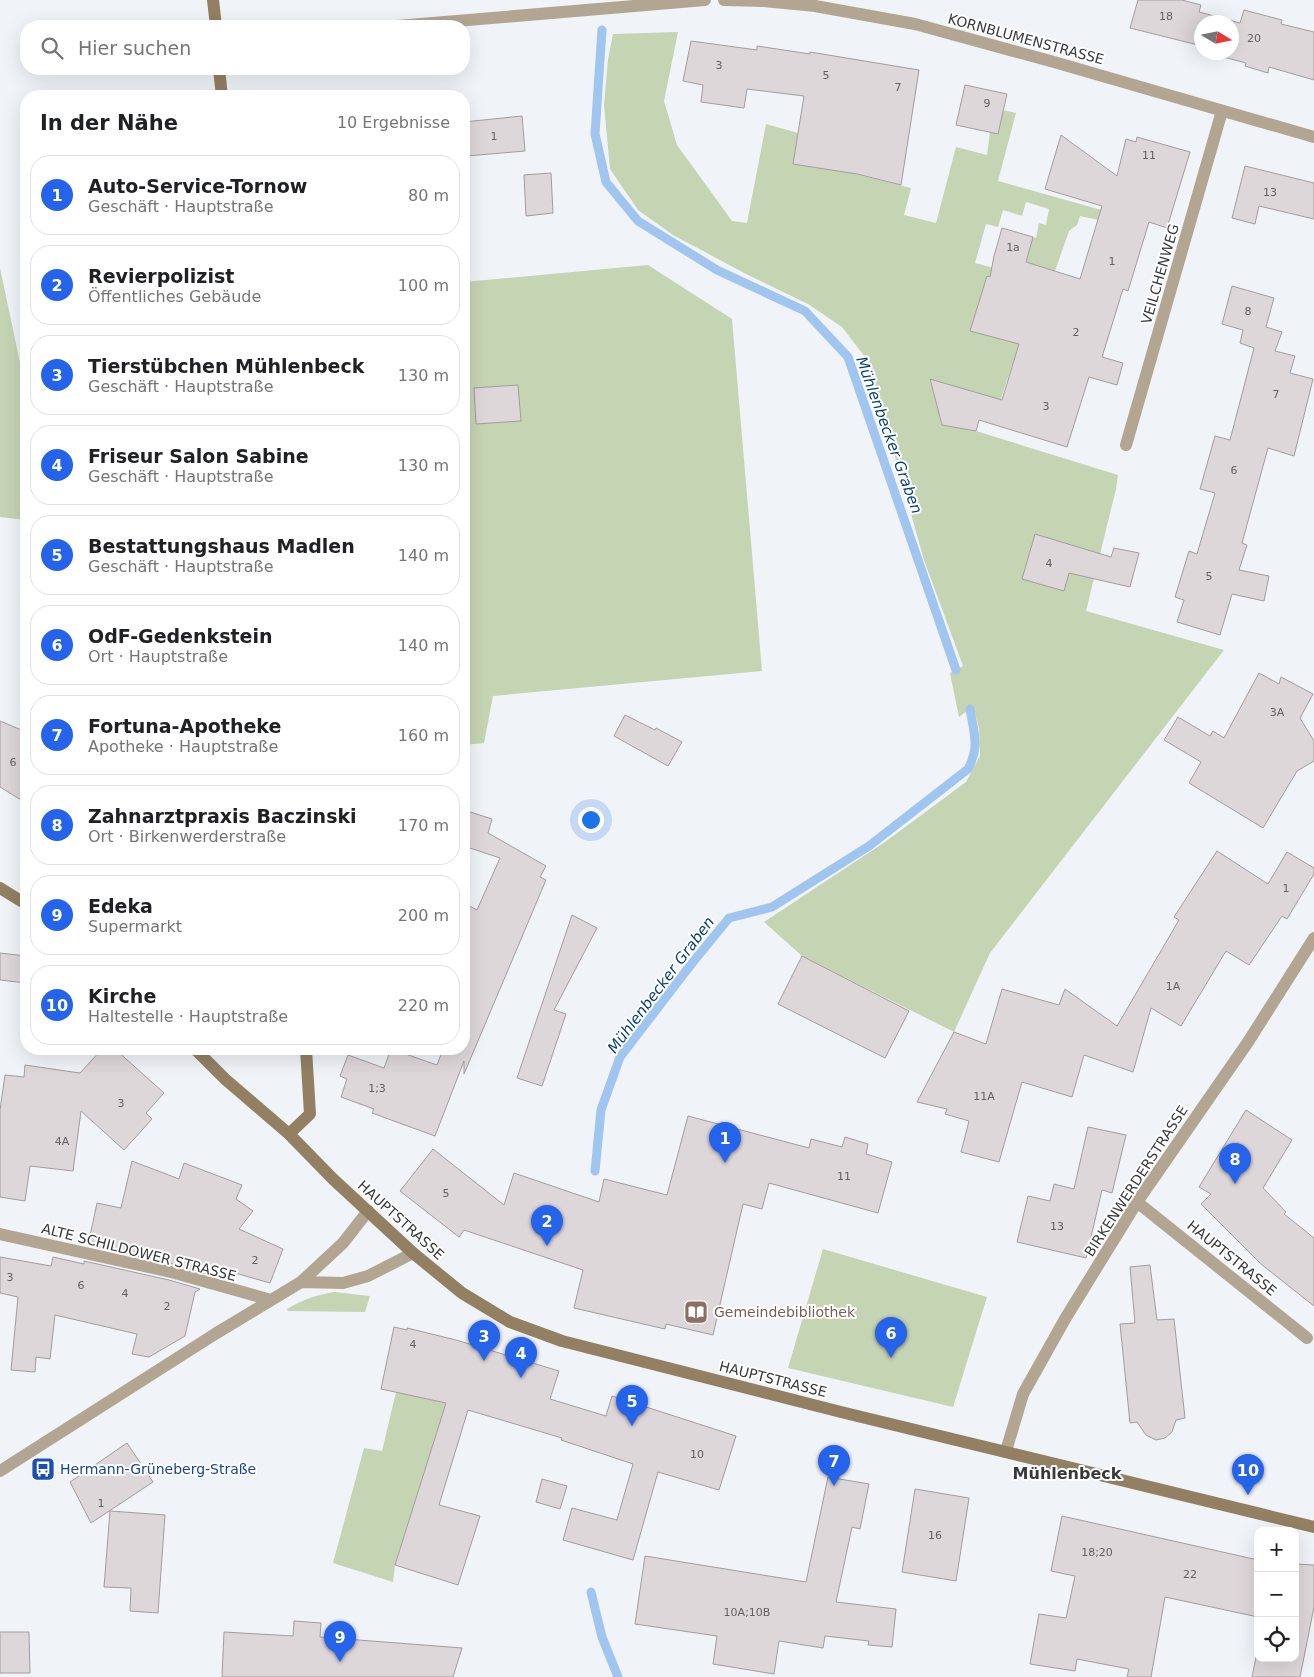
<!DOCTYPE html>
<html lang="de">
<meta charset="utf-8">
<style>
body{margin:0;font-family:"DejaVu Sans",sans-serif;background:#f6f6f6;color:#202124}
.controls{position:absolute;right:15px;bottom:15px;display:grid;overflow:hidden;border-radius:10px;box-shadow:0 5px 20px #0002}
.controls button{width:45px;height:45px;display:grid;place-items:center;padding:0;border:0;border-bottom:1px solid #e0e0e0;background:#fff;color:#202124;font:25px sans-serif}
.compass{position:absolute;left:1194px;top:15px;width:45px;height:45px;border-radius:50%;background:#fff;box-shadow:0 5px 20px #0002;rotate:100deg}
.you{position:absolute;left:590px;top:819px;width:18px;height:18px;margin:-12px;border:4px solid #fff;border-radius:50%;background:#1a73e8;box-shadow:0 0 0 8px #1a73e833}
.badge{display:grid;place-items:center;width:32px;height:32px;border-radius:50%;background:#2563eb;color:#fff;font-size:16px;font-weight:700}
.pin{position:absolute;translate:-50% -41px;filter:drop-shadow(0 1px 2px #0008)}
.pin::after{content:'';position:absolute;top:26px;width:18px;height:15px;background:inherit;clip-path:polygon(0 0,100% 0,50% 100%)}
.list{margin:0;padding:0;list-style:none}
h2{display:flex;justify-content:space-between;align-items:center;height:65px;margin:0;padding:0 20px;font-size:21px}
h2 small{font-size:16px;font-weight:400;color:#757577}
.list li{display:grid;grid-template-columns:32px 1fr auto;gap:15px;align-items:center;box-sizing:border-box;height:80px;margin:0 10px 10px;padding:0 10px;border:1px solid #e0e0e0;border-radius:20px}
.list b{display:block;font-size:19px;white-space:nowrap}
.list p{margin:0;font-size:16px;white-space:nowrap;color:#757577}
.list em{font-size:16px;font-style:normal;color:#757577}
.icon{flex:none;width:28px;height:28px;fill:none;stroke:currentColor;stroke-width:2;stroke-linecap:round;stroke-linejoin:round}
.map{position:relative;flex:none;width:1314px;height:1677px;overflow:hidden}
.search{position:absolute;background:#fff;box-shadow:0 5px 20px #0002;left:20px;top:20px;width:450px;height:55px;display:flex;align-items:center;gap:12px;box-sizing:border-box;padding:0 18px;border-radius:20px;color:#757577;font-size:19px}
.panel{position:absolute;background:#fff;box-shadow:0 5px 20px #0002;left:20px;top:90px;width:450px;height:965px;border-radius:20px}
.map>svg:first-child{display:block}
.green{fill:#c5d4b3}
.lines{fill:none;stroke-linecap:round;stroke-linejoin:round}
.stream{stroke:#a0c5ee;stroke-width:9}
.building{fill:#ded7da;stroke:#a39c9f}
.minor{stroke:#b2a692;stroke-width:12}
.secondary{stroke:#938063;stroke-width:12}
.labels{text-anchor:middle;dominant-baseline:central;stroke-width:4;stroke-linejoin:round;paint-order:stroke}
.number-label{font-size:11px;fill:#626064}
.street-label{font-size:14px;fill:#38393c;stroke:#fff}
.education-label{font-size:14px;fill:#785e54;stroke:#fff;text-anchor:start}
.transit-label{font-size:14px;fill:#164399;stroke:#fff;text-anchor:start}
.water-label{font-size:15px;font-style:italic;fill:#084071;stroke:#fff}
.quarter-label{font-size:16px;font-weight:bold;fill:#38393c;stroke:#fff}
</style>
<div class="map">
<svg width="1314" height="1677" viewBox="0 0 1314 1677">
<rect width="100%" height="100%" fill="#f0f3f8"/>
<!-- green -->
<path class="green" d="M678,32l-14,69 13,44 55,76 15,2 19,-99 32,9 -5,31 58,9 60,15 -7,27 32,8 20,-76 31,8 3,-23 8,2 5,-24 13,3 -18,68 107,30 -2,10 -23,-5 -3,9 -8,6 -14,40 -29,-9 7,-25 3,1 3,-15 7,2 3,-16 -23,-7 -4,14 -19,-6 -5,17 -12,-3 -11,39 77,20 1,95 -41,-13 -15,46 -67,-31 12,45 34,6 142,44 -2,14 -30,122 138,39 -234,303 -36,79 -152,-76 -38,-34 121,-80 81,-60 14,-26 -1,-28 -5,-19h-4l-11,8 -9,-44 13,-7 -39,-106 -56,-199 -26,-34 -34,-23 -60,-29 -75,-40 -35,-25 -28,-41 -6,-64 4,-46 5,-25z
M648,265l84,54 30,352 -269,25 -9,47 -20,2v-463z
M0,268l26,123v129l-26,-3z
M823,1249l164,48 -34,110 -165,-39z
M334,1292l36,4 -5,16 -77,-1 -1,-2c15,-9 29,-14 47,-17z
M396,1392l10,2 44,-2 -55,173 -2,17 -60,-19 31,-115 18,3z"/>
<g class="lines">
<!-- stream -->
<path class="stream" d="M602,30l-7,104 11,48 32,39 79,49 88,41 43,46 108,313
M595,1171l6,-61 19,-53 69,-90 40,-49 43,-11 97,-61 99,-77c12,-22 6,-36 2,-60
M591,1592l11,45 16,40"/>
</g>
<!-- building -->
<path class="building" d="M1138,0h44l19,5 -2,7 41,11 4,-13 38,10 -1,4 33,8v48l-45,-13 -1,6 -23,-7 1,-3 -34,-9 1,-2h19v-30h-30v24l-72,-18z
M691,41l66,9v-4l53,8v-2l109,18 -18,115 -44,-11 -64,-10 11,-68 -57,-7 -3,19 -43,-6 2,-17 -20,-4z
M965,85l42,9 -9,40 -42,-9z
M522,116l3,35 -58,5 -3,-34z
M1061,135l56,41 9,-37 10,3 1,-5 53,15 -23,76 -18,-6 -21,69 -5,-2 -21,68 21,6 -6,22 -28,-8 -22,70 -88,-27 -3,11 -34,-6 -12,-46 72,21 17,-56 -49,-13 17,-55 3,1 4,-21 8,-28 31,9 -7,25 54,17 22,-73 -57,-17z
M1245,166l69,17v36l-55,-13 -4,18 -23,-6z
M551,173l2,40 -27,3 -2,-41z
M1232,286l42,12 -8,29 16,5 -7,19 20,5 -5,17 23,6 -19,77 -26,-8 -26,95 5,2 -8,25 30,6 -5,25 -32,-7 -12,41 -43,-13 7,-22 -9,-3 14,-46 8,3 18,-61 -15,-4 15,-53 15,4 24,-92 -14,-5 3,-13 -21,-6z
M518,385l3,36 -45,3 -2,-36z
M1035,534l76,23 3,-9 25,5 -9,34 -61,-14 -5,18 -42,-12z
M1259,673l20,11 2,-7 32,17 -13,24 14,23v20l-17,10 -34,57 -74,-45 12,-21 -37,-22 14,-23 32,19 3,-5 11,7z
M625,715l30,15 1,-2 26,14 -14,24 -54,-30z
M0,721l26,11v71l-26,-16z
M464,810l28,9 -4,14 58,33 -6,11 6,3 -82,194v-13l-29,75 -63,-23 2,-4 -33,-12 6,-18 -7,-3 8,-21 36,13 7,-19 46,16 6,-16h21v-146l13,7 23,-52 -36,-12z
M1217,851l51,33 19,-32 27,16v6l-27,45 -5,-3 -33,49 -23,-14 -45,75 -30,-18 -18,64 -49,-17 -12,42 -50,-15 -23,80 -38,-10 8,-31 -24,-7 2,-5 -30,-7 37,-70 32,12 16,-55 57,16 6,-16 52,37 62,-106 -5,-3z
M572,915l25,13 -43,82 12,4 -24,72 -25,-8z
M0,953l26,3v27l-26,-3z
M802,956l107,55 -24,47 -107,-54z
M102,1049h13l49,44 -18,20 6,6 -28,31 -43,-39 -8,60 -43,-5 -5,35 -25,-4v-87l5,-35 19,2 1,-12 55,8z
M1246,1110l46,30 -29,48 23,24 -2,2 30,24v68l-53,-42 -60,-60 10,-10 -12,-7z
M688,1116l121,32 2,-9 31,8 3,-10 23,7 -2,10 26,8 -14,51 -109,-30 -7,26 -19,-5 -30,131 -47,-11 -1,5 -91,-21 9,-38 -119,-40 -5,7 -59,-46 33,-42 71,56 10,-32 85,29 5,-23 63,16z
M1088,1127l38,8 -14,58 -10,-3 -16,68 -69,-16 11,-46 22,5 4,-17 20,5z
M132,1161l47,18 5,-16 58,22 -6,14 17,12 -14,18 44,20 -13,34 -42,-12 -9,6 -46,-13 -85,-19 9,-42 24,5z
M0,1257l51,9 2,-9 31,7v-3l85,19 31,9 -5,3 -10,44 -36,21 -17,-3 5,-20 -82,-19 -5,44 -14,-2 -1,15 -24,-2 7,-73 -18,-4z
M1150,1265l7,55 17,-1 11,99 -9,2 -4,12 -7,6 -9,2 -10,-5 -9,-13 -7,1 -10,-99 15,-1 -5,-56z
M394,1327l13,3v-2l49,12 103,31 -9,28 56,17 6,-20 124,40 -17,54 -61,-18 -25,88 -70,-20 9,-32 45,12 16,-56 -72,-24 1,-2 -94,-28 -29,95 41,11 -22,69 -63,-20 51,-162 -65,-14z
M127,1443l26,39 -62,41 -21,-41z
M828,1477l41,7 -9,45 -8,-2 -16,75 60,7 -4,38 -24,-2 1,-4 -44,-5 -2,12 -44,-7 -5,33 -61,-10 4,-28 -82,-12 10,-68 161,26z
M542,1479l25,7 -7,23 -24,-7z
M915,1489l54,9 -13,83 -54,-9z
M110,1511l55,4 -7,98 -28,-2 1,-23 -27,-1z
M1062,1516l196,44v57l-93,-20 -14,80h-24l2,-8 -52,-10 -2,12 -45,-7 9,-50 27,4 9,-42 -24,-5z
M1295,1564l19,1v42l-14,70h-48l6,-29v10h37z
M294,1621l27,2 -1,14 142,11 -9,29h-231l2,-45 69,4z
M0,1632h29l1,41h-30z"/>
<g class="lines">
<!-- minor -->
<path class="minor" d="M724,0l40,1 51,5 100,18 139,38 260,75
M397,26l308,-26
M1126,445l96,-334
M1137,1202l170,136
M0,1234l171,38 100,28
M301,1282l42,1 25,-7 45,-23
M1006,1451l17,-57 42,-75 72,-117 111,-160 66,-104
M0,1471l215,-137 86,-52 42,-39 25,-32"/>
<!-- secondary -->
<path class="secondary" d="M213,0l3,26
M219,69l3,27
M0,888l26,16
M195,1049l30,30 64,55 44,45 80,74 49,40 48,29 52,19 279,71 473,115
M289,1134l21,-20 -4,-65"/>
</g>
<!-- icons -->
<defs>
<g id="library-square" transform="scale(1.25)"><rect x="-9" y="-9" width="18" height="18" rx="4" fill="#8d6e63" stroke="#fff"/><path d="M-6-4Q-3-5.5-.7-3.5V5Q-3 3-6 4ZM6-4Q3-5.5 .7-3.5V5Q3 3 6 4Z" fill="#fff"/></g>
<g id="bus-square" transform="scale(1.25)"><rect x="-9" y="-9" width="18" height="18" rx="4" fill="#1a4fb4" stroke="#fff"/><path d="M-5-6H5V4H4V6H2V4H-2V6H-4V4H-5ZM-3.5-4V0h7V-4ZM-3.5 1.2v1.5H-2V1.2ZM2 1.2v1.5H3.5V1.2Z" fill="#fff"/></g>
</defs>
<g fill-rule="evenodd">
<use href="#library-square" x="696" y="1312"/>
<use href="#bus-square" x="43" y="1469"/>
</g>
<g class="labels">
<!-- number labels -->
<g class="number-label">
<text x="1166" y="16">18</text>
<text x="1254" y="38">20</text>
<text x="719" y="65">3</text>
<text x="826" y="75">5</text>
<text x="898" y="87">7</text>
<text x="987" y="103">9</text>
<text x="494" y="136">1</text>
<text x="1149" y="155">11</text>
<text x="1270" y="192">13</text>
<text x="1013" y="247">1a</text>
<text x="1112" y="261">1</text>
<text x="1248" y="311">8</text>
<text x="1076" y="332">2</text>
<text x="1276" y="394">7</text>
<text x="1046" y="406">3</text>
<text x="1234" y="470">6</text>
<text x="1049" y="563">4</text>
<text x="1209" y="576">5</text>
<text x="1277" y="712">3A</text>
<text x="13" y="762">6</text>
<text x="1286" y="888">1</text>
<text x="1173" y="986">1A</text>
<text x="377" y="1088">1;3</text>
<text x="984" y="1096">11A</text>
<text x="121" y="1103">3</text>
<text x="62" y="1141">4A</text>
<text x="844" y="1176">11</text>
<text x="446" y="1193">5</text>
<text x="1057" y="1226">13</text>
<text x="255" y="1260">2</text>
<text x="10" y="1277">3</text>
<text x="81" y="1285">6</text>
<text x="125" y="1293">4</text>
<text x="167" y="1306">2</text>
<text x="413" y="1344">4</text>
<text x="697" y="1454">10</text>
<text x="101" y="1503">1</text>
<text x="935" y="1535">16</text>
<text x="1097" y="1552">18;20</text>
<text x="1190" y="1574">22</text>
<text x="747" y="1612">10A;10B</text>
</g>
<!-- street labels -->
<g class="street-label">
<text transform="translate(1026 39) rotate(15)">KORNBLUMENSTRASSE</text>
<text transform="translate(1160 274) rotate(-74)">VEILCHENWEG</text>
<text transform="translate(1136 1181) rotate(-57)">BIRKENWERDERSTRASSE</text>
<text transform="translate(401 1220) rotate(42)">HAUPTSTRASSE</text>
<text transform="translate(139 1252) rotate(14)">ALTE SCHILDOWER STRASSE</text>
<text transform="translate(1232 1258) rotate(39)">HAUPTSTRASSE</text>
<text transform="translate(773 1379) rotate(14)">HAUPTSTRASSE</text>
</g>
<!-- education labels -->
<g class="education-label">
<text x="714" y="1312">Gemeindebibliothek</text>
</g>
<!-- transit labels -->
<g class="transit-label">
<text x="60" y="1469">Hermann-Grüneberg-Straße</text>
</g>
<!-- water labels -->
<g class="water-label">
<text transform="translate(889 435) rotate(70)">Mühlenbecker Graben</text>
<text transform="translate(661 985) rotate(-53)">Mühlenbecker Graben</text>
</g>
<!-- quarter labels -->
<g class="quarter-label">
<text x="1067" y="1473">Mühlenbeck</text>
</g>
</g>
</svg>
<div class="controls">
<button>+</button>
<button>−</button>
<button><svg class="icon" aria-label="locate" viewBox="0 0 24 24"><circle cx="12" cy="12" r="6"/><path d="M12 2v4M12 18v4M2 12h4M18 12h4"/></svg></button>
</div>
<svg class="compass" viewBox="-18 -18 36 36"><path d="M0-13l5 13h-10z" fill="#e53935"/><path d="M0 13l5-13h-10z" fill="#757577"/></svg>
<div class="you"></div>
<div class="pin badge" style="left:725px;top:1163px">1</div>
<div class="pin badge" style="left:547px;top:1246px">2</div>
<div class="pin badge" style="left:484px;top:1361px">3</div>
<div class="pin badge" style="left:521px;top:1378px">4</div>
<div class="pin badge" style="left:632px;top:1426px">5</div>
<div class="pin badge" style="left:891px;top:1358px">6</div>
<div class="pin badge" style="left:834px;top:1486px">7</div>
<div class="pin badge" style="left:1235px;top:1184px">8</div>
<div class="pin badge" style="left:340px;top:1662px">9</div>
<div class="pin badge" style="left:1248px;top:1495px">10</div>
<div class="search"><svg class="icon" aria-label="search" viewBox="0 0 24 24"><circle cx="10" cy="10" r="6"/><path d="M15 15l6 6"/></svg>Hier suchen</div>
<section class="panel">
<h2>In der Nähe<small>10 Ergebnisse</small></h2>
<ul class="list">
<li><span class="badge">1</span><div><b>Auto-Service-Tornow</b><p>Geschäft · Hauptstraße</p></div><em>80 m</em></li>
<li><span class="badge">2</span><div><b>Revierpolizist</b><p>Öffentliches Gebäude</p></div><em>100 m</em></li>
<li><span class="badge">3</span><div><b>Tierstübchen Mühlenbeck</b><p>Geschäft · Hauptstraße</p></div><em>130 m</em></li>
<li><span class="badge">4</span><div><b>Friseur Salon Sabine</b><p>Geschäft · Hauptstraße</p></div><em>130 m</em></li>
<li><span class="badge">5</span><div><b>Bestattungshaus Madlen</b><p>Geschäft · Hauptstraße</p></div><em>140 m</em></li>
<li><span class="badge">6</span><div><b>OdF-Gedenkstein</b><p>Ort · Hauptstraße</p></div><em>140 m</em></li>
<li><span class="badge">7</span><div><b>Fortuna-Apotheke</b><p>Apotheke · Hauptstraße</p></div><em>160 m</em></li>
<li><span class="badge">8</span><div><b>Zahnarztpraxis Baczinski</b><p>Ort · Birkenwerderstraße</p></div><em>170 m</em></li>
<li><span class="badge">9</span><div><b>Edeka</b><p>Supermarkt</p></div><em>200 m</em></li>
<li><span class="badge">10</span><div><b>Kirche</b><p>Haltestelle · Hauptstraße</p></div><em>220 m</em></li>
</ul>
</section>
</div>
